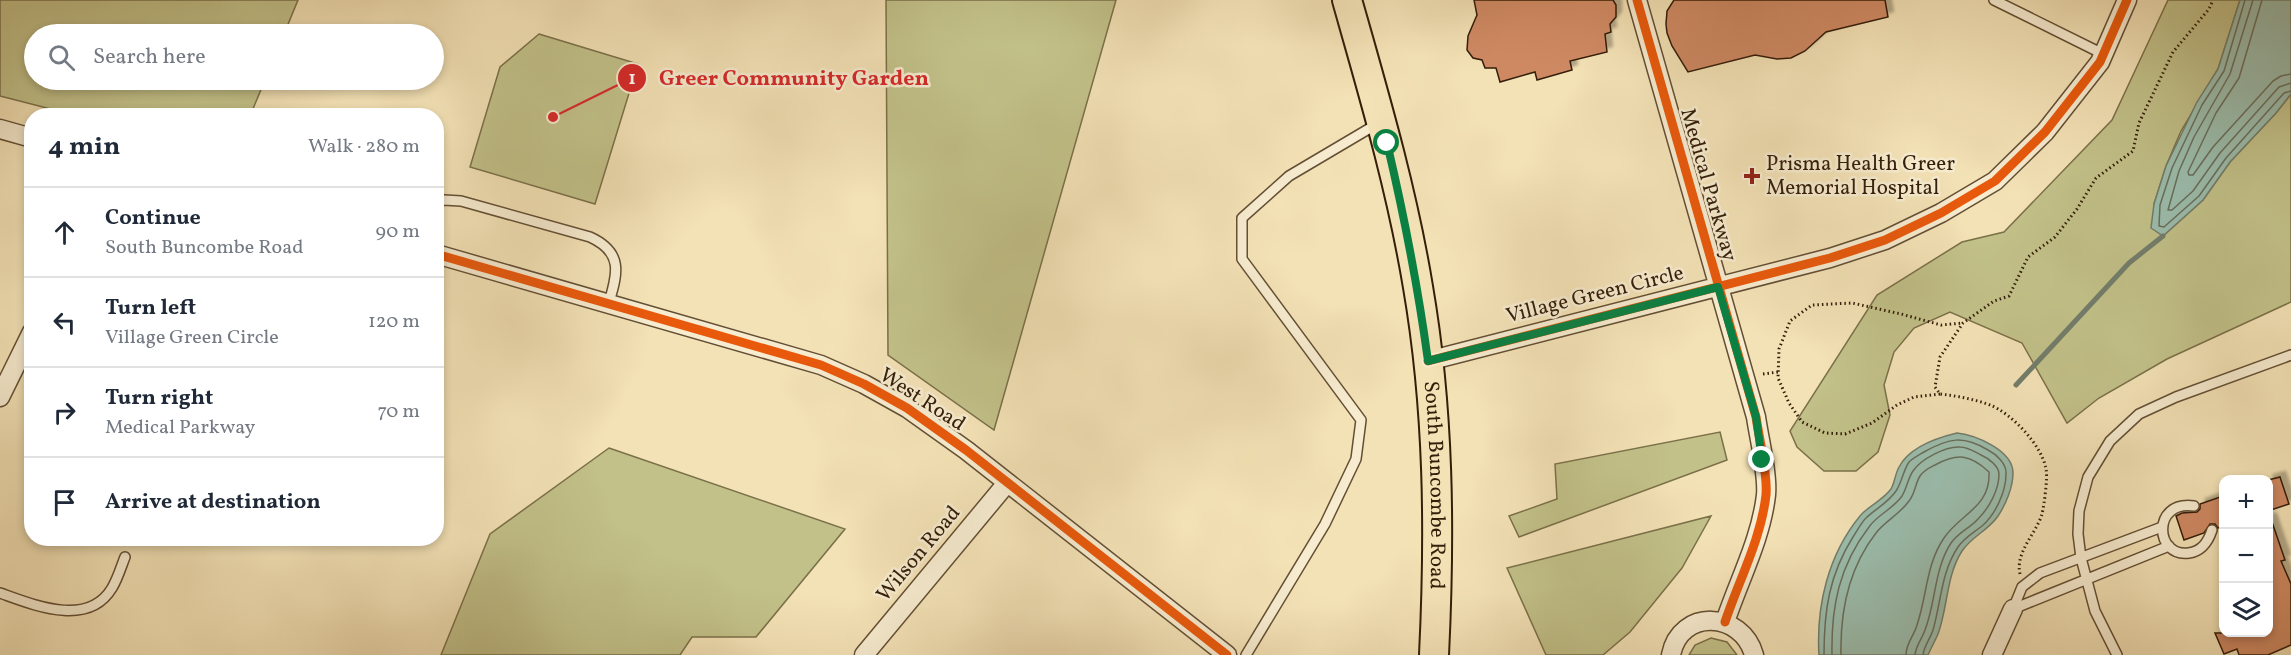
<!DOCTYPE html>
<meta charset="utf-8">
<style>
body{margin:0;font-family:Vollkorn,serif;background:#f6f6f7;color:#1f2937}
.controls{position:absolute;right:18px;bottom:18px;display:grid;overflow:hidden;border-radius:12px;box-shadow:0 3px 9px #0003}
.controls button{width:54px;height:54px;display:grid;place-items:center;padding:0;border:0;border-bottom:2px solid #e0e1e3;background:#fff;color:#1f2937;font:30px sans-serif}
.stop{position:absolute;width:18px;height:18px;margin:-14px;border:4px solid #0b8043;border-radius:50%;background:#fff}
.stop.end{background:#0b8043;border-color:#fff;box-shadow:0 2px 6px #0008}
.list{margin:0;padding:0;list-style:none}
h2{display:flex;justify-content:space-between;align-items:center;height:78px;margin:0;padding:0 24px;font-size:26px}
h2 small{font-size:20px;font-weight:400;color:#747a83}
.list li{display:grid;grid-template-columns:39px 1fr auto;gap:18px;align-items:center;box-sizing:border-box;height:90px;padding:0 24px;border-top:2px solid #e0e1e3}
.list b{display:block;font-size:22px;white-space:nowrap}
.list p{margin:0;font-size:20px;white-space:nowrap;color:#747a83}
.list em{font-size:20px;font-style:normal;color:#747a83}
.icon{flex:none;width:33px;height:33px;fill:none;stroke:currentColor;stroke-width:2;stroke-linecap:round;stroke-linejoin:round}
.map{position:relative;flex:none;width:2291px;height:655px;overflow:hidden}
.search{position:absolute;background:#fff;box-shadow:0 3px 9px #0003;left:24px;top:24px;width:420px;height:66px;display:flex;align-items:center;gap:15px;box-sizing:border-box;padding:0 21px;border-radius:33px;color:#747a83;font-size:22px}
.panel{position:absolute;background:#fff;box-shadow:0 3px 9px #0003;left:24px;top:108px;width:420px;height:438px;border-radius:24px}
.map>svg:first-child{display:block}
.green{fill:#c2c189;stroke:#7b7049;stroke-width:1.5}
.water{fill:#9bbeae;stroke:#727e6c;stroke-width:1.5}
.lines{fill:none;stroke-linecap:round;stroke-linejoin:round}
.shore{stroke:#686e5c;stroke-width:1.5}
.stream{stroke:#727e6c;stroke-width:5}
.building{fill:#ce8964;stroke:#341e09;stroke-width:1.5;filter:url(#shadow)}
.lane-casing{stroke:#644f34;stroke-width:12}
.street-casing{stroke:#644f34;stroke-width:21}
.primary-casing{stroke:#341e09;stroke-width:32}
.path{stroke:#341e09;stroke-width:3;stroke-dasharray:1.5 3;stroke-linecap:butt}
.lane{stroke:#f7ecd0;stroke-width:9}
.street{stroke:#f7ecd0;stroke-width:18}
.primary{stroke:#f3e2b6;stroke-width:28}
.cycleway-casing{stroke:#f7ecd0;stroke-width:13}
.cycleway{stroke:#e8590c;stroke-width:9}
.route{stroke:#0b8043;stroke-width:8}
.poi-dot{fill:#8f2418;stroke:#f7ecd0;stroke-width:2}
.labels{text-anchor:middle;dominant-baseline:central;stroke-width:5;stroke-linejoin:round;paint-order:stroke}
.poi-label{font-size:21px;fill:#341e09;stroke:#f7ecd0;text-anchor:start}
.street-label{font-size:21px;fill:#341e09;stroke:#f7ecd0}
.leader{fill:none;stroke:#d62828;stroke-width:2}
.callout-dot{fill:#d62828;stroke:#f7ecd0;stroke-width:2}
.mark-label{font-size:18px;text-anchor:middle;font-weight:bold;fill:#fff}
.callout-label{font-size:22px;text-anchor:middle;font-weight:bold;fill:#d62828;stroke:#f7ecd0;stroke-width:5;stroke-linejoin:round;paint-order:stroke}
</style>
<div class="map">
<svg width="2291" height="655" viewBox="0 0 2291 655">
<defs>
<filter id="shadow"><feDropShadow dx="5.5" dy="-5.5" stdDeviation="1.5" flood-color="#0004"/></filter>
</defs>
<rect width="100%" height="100%" fill="#f3e2b6"/>
<filter id="stains"><feTurbulence type="fractalNoise" baseFrequency=".00333" numOctaves="4"/><feColorMatrix values="0 0 0 0 .2 0 0 0 0 .09 0 0 0 0 .02 0 0 0 .5 -.17"/></filter>
<radialGradient id="worn" r=".72"><stop offset=".6" stop-color="#630" stop-opacity="0"/><stop offset="1" stop-color="#630" stop-opacity=".3"/></radialGradient>
<!-- green -->
<path class="green" d="M0,0h298l-14,34h-250v46h231l-15,36 -176,-1 -74,-19z
M886,0h230l-122,430 -106,-75z
M2168,0h72l-22,69 -37,62 -15,35 -12,38 9,32 40,-36 27,-38 46,-49 15,-19v208l-124,57 -68,39 -32,25 -45,-80 -72,-31 -36,16 -20,24 -10,33 6,30 -12,37 -22,19h-32l-27,-24 -7,-16 87,-136 85,-53 42,-10 108,-112z
M539,34l99,30 -43,140 -125,-37 30,-100z
M1720,432l7,28 -208,77 -10,-21 48,-17 -2,-35z
M609,448l236,81 -89,108h-64l-12,18h-239l49,-121z
M1711,516l-29,52 -52,64 -27,23h-57l-39,-87z
M1711,638l16,4 10,13h-48l6,-10z"/>
<!-- water -->
<path class="water" d="M2240,0h51v94l-15,19 -46,49 -27,38 -40,36 -12,-8 3,-24 12,-38 31,-64 21,-33z
M1957,433c18,2 56,17 56,40 0,14 -7,31 -15,43 -9,14 -26,20 -36,35 -16,25 -14,56 -24,83 -3,7 -7,14 -10,21h-109c-3,-49 9,-100 41,-139 8,-10 22,-15 31,-27 4,-7 4,-15 8,-22 10,-19 37,-29 58,-34z"/>
<g class="lines">
<!-- shore -->
<path class="shore" d="M2245,0l-21,71 -22,34 -30,63 -12,37 -1,21 5,1 35,-31 27,-38 58,-65 7,-2
M2253,0l-23,74 -36,63 -15,34 -11,39h4l21,-19 27,-38 59,-66 12,-4
M2262,0l-23,78 -23,35 -28,59 1,3h4l20,-28 60,-66 8,-5 10,-2
M1824,655c0,-44 5,-80 29,-118 4,-6 8,-14 13,-19 9,-9 22,-15 30,-27 6,-9 7,-20 13,-29 4,-4 10,-7 15,-10 25,-14 39,-17 64,-2 8,4 19,14 18,24 0,18 -11,41 -24,52 -9,7 -18,12 -24,21 -17,25 -17,56 -25,83 -3,9 -9,16 -10,25
M1832,655c-1,-48 7,-89 37,-128 8,-12 24,-18 33,-31 5,-8 6,-18 11,-25 8,-12 33,-25 47,-24 8,0 15,5 21,8 7,3 18,11 18,19 0,16 -10,34 -21,45 -8,9 -19,13 -27,24 -17,26 -15,59 -26,87 -3,9 -9,15 -10,25
M1841,655c-1,-44 7,-86 35,-122 8,-11 24,-19 33,-32 6,-7 6,-17 11,-25 4,-6 9,-8 15,-11 22,-12 35,-11 54,7 2,35 -29,42 -45,66 -18,26 -17,58 -27,87 -3,11 -11,18 -11,30"/>
<!-- stream -->
<path class="stream" d="M2016,385l113,-122 34,-27"/>
</g>
<!-- building -->
<path class="building" d="M1474,0h139l3,5v12l-6,7 1,8 -6,2 2,18 -37,9 2,9 -35,10 -2,-8 -35,10 -4,-14h-11l-3,-8 -9,-2 -6,-8 1,-14 9,-21z
M1674,0h211l3,17 -62,15 -21,19 -14,7 -14,1 -22,-4 -67,17 -16,-26 -5,-13 -1,-9 1,-13z
M2280,477l9,27 -21,7v-31z
M2223,496v30l-5,2 -3,-4h-5l-6,9 -20,7 -8,-24 6,-3 15,-1 3,-3v-5z
M2268,519h3l14,41 -4,1 10,23v61l-23,10h-29l-2,-6 -13,5 -9,-21h53z"/>
<g class="lines">
<!-- lane casing -->
<g class="lane-casing">
<path id="lane" d="M1994,0l109,54
M436,202l8,-2 17,1 129,36c33,15 28,36 19,65
M2194,506c-43,-6 -39,52 -5,47 13,-2 19,-11 23,-23
M0,593c34,12 88,35 112,-5 6,-10 9,-21 13,-31
M2013,609l9,-22 18,-14 122,-46
M2013,609l156,-63
M1246,655l79,-131 31,-65 5,-39 -119,-161v-41l47,-42 88,-52
M2117,655l-22,-44 -14,-53 -3,-24 1,-23 9,-34 22,-36 29,-27 37,-17 115,-42"/>
</g>
<!-- street casing -->
<g class="street-casing">
<path id="street" d="M1637,0l119,417c3,21 12,57 10,78 -5,44 -27,85 -41,127
M0,129l32,9
M436,254l385,111 43,19 43,24 59,42 261,205
M1428,361l402,-103 55,-18 56,-27 54,-32 50,-49 55,-70 27,-62
M0,397l32,-65
M864,655l143,-172
M1671,655c9,-47 71,-44 83,0
M1992,655l21,-46"/>
</g>
<!-- primary casing -->
<g class="primary-casing">
<g id="primary">
<path id="s1" d="M1347,0c27,95 55,190 71,287 21,122 22,245 16,368"/>
</g>
</g>
<!-- path -->
<path class="path" d="M1763,374l15,-2
M1940,394l-26,3 -17,8 -25,18 -27,11 -20,-1 -23,-11 -13,-19 -11,-25 1,-29 11,-28 22,-16 40,-2 49,11 40,11 22,-2
M2020,574c-5,-22 16,-40 22,-60 2,-8 6,-37 4,-45 -4,-24 -35,-56 -56,-64 -16,-6 -33,-9 -50,-11l-5,-7 5,-30 23,-34 31,-22 15,-5 19,-39 27,-20 22,-28 19,-31 37,-27 6,-28 34,-71 36,-43 4,-9"/>
<!-- lane -->
<use href="#lane" class="lane"/>
<!-- street -->
<use href="#street" class="street"/>
<!-- primary -->
<use href="#primary" class="primary"/>
<!-- cycleway casing -->
<g class="cycleway-casing">
<path id="cycleway" d="M1637,0l119,417c3,21 12,57 10,78 -5,44 -27,85 -41,127
M436,254l385,111 43,19 43,24 59,42 261,205
M1428,361l402,-103 55,-18 56,-27 54,-32 50,-49 55,-70 27,-62"/>
</g>
<!-- cycleway -->
<use href="#cycleway" class="cycleway"/>
</g>
<g class="lines">
<!-- route -->
<path class="route" d="M1387,143c17,72 31,144 41,218l290,-74 38,130 6,43"/>
</g>
<!-- markers -->
<path class="poi-dot" d="M1749 167h6v6h6v6h-6v6h-6v-6h-6v-6h6z"/>
<g class="labels">
<!-- poi labels -->
<g class="poi-label">
<text x="1766" y="164">Prisma Health Greer<tspan x="1766" dy="24">Memorial Hospital</tspan></text>
</g>
<!-- street labels -->
<g class="street-label">
<text transform="translate(1708 185) rotate(74)">Medical Parkway</text>
<text transform="translate(1595 295) rotate(-14)">Village Green Circle</text>
<text transform="translate(922 400) rotate(33)">West Road</text>
<text stroke="none"><textPath href="#s1" startOffset="495">South Buncombe Road</textPath></text>
<text transform="translate(919 554) rotate(-50)">Wilson Road</text>
</g>
</g>
<!-- callouts -->
<path class="leader" d="M553 117L632 78"/>
<g class="callout-dot">
<circle cx="553" cy="117" r="6"/>
<circle cx="632" cy="78" r="15"/>
</g>
<g class="mark-label">
<text x="632" y="84">1</text>
</g>
<g class="callout-label">
<text x="794" y="85">Greer Community Garden</text>
</g>
<rect width="100%" height="100%" filter="url(#stains)"/>
<rect width="100%" height="100%" fill="url(#worn)"/>
</svg>
<div class="controls">
<button>+</button>
<button>−</button>
<button><svg class="icon" aria-label="layers" viewBox="0 0 24 24"><path d="M12 4l9 5-9 5-9-5zM3 14l9 5 9-5"/></svg></button>
</div>
<div class="stop" style="left:1387px;top:143px"></div>
<div class="stop end" style="left:1762px;top:460px"></div>
<div class="search"><svg class="icon" aria-label="search" viewBox="0 0 24 24"><circle cx="10" cy="10" r="6"/><path d="M15 15l6 6"/></svg>Search here</div>
<section class="panel">
<h2>4 min<small>Walk · 280 m</small></h2>
<ul class="list">
<li><svg class="icon" aria-label="ahead" viewBox="0 0 24 24"><path d="M12 20V5M6 11l6-6 6 6"/></svg><div><b>Continue</b><p>South Buncombe Road</p></div><em>90 m</em></li>
<li><svg class="icon" aria-label="left" viewBox="0 0 24 24"><path d="M17 20v-9H6M10 6l-5 5 5 5"/></svg><div><b>Turn left</b><p>Village Green Circle</p></div><em>120 m</em></li>
<li><svg class="icon" aria-label="right" viewBox="0 0 24 24"><path d="M7 20v-9h11M14 6l5 5-5 5"/></svg><div><b>Turn right</b><p>Medical Parkway</p></div><em>70 m</em></li>
<li><svg class="icon" aria-label="arrive" viewBox="0 0 24 24"><path d="M6 21V4h12l-3 4 3 4H6"/></svg><div><b>Arrive at destination</b></div></li>
</ul>
</section>
</div>
